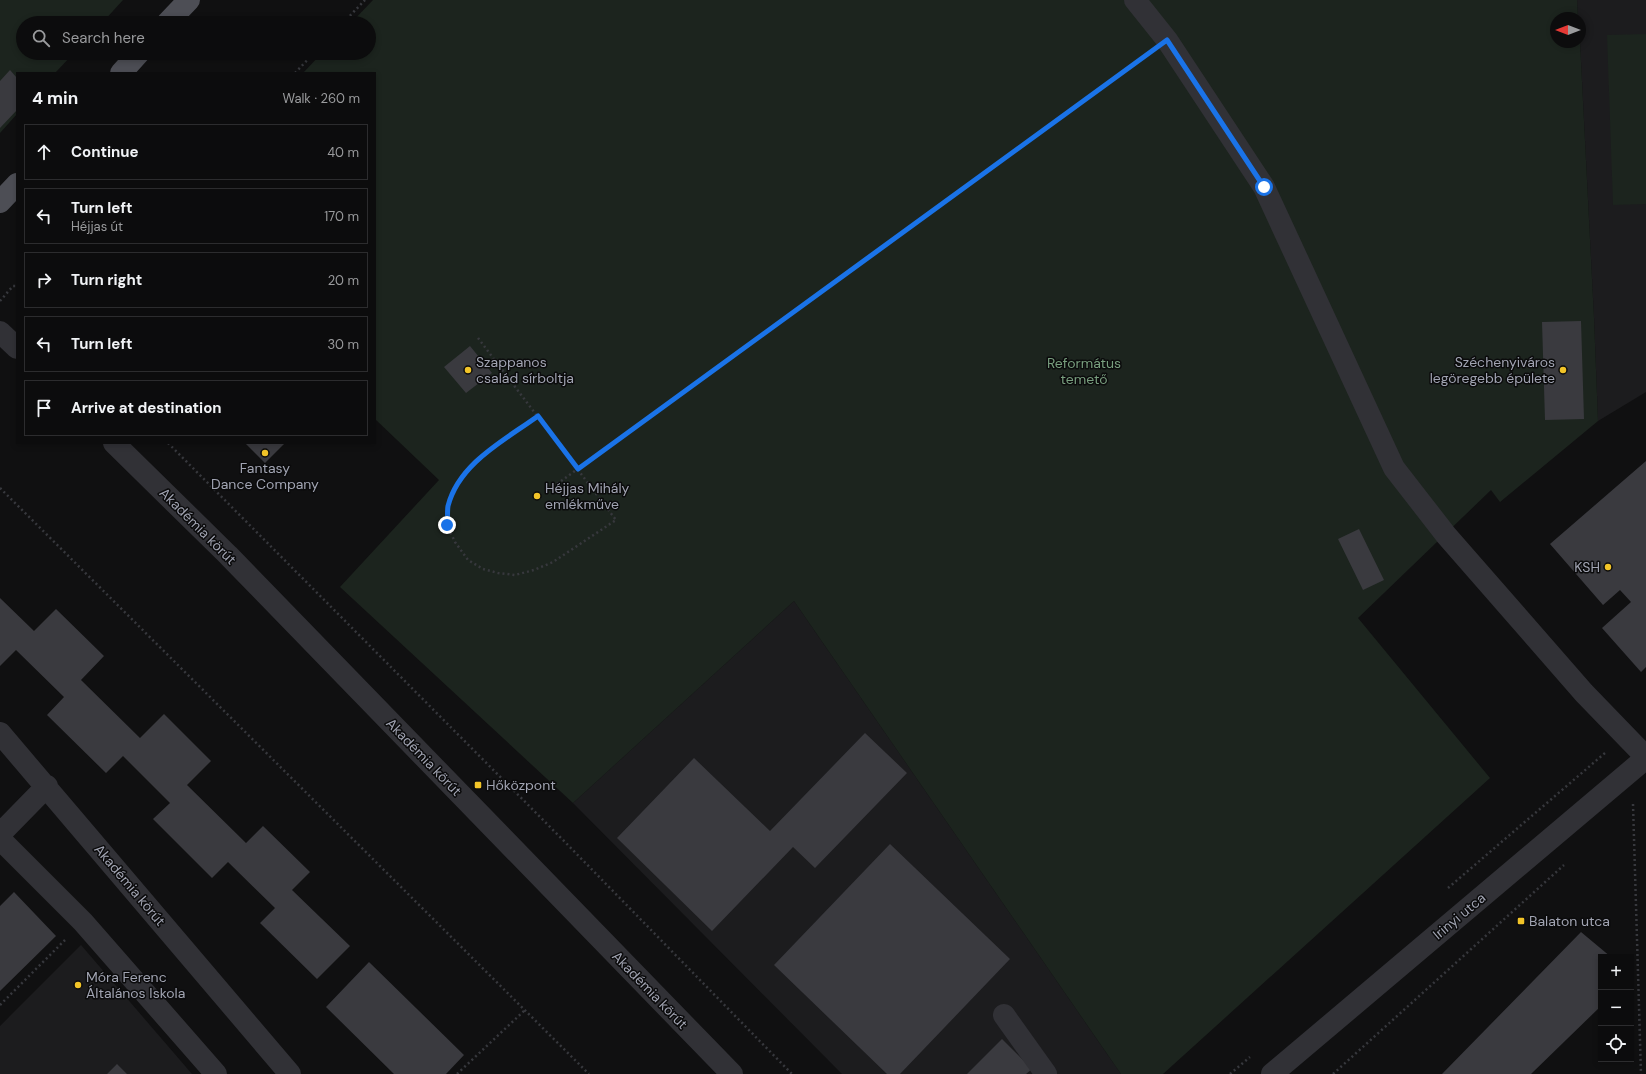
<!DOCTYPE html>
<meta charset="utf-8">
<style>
body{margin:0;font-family:"DM Sans",sans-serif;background:#151516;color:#f1f3f6}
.controls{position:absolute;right:12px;bottom:12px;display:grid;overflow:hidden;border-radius:0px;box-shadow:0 2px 6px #0003}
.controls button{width:36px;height:36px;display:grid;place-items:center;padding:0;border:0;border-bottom:1px solid #2c2c2e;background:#0c0c0d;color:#f1f3f6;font:20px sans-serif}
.compass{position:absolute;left:1550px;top:12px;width:36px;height:36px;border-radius:50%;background:#0c0c0d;box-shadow:0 2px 6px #0003;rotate:270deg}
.stop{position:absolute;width:12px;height:12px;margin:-9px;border:3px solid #1a73e8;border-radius:50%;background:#fff}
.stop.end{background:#1a73e8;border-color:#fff;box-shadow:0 1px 4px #0008}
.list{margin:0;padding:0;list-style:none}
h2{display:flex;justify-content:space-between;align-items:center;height:52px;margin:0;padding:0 16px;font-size:17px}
h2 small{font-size:13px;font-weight:400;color:#9a9b9d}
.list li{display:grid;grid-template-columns:26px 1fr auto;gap:12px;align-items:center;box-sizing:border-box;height:56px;margin:0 8px 8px;padding:0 8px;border:1px solid #2c2c2e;border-radius:0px}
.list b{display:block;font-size:15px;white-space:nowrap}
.list p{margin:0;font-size:13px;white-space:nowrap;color:#9a9b9d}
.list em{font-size:13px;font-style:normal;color:#9a9b9d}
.icon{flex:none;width:22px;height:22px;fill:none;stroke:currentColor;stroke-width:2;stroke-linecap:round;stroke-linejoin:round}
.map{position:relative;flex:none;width:1646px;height:1074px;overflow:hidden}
.search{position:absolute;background:#0c0c0d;box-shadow:0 2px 6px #0003;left:16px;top:16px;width:360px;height:44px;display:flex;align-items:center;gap:10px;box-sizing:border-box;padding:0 14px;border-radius:22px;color:#9a9b9d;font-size:15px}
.panel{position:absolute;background:#0c0c0d;box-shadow:0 2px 6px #0003;left:16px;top:72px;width:360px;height:372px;border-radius:0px}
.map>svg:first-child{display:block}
.built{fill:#1c1c1e}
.green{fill:#1c241e}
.building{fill:#3a3a3f}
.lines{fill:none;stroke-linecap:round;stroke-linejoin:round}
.path{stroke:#37383d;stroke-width:2.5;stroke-dasharray:2 3;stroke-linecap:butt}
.minor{stroke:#313136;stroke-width:22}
.major{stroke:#4d4e55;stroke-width:22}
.route{stroke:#1a73e8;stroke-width:5}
.poi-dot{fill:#f2c428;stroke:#0b0b0c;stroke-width:1.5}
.labels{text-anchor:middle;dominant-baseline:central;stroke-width:3;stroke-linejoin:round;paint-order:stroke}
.poi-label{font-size:14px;fill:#a1a4b2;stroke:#0b0b0c;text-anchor:start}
.park-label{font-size:14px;fill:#789e7e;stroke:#0b0b0c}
.street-label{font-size:14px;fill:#a1a4b2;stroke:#0b0b0c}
</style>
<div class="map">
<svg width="1646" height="1074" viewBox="0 0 1646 1074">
<rect width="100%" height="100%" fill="#101011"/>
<!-- built -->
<path class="built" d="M1577,0h69v392l-48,29 -4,-103 -14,-276v-24h-2z
M794,601l327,473h-279l-269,-271z
M81,945l111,129h-192v-48z"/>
<!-- green -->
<path class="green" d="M0,0h123l-21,23h-79v30h51l-19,20h-38v41l-17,19z
M373,0h1204l1,18h-22v24h24l14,276 4,103 -98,81 -9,-12 -133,128 132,160 -327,296h-42l-327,-473 -221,202 -233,-216 99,-107 -64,-61v-346h-72l19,-20h47v-30h-18z
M1646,34v170l-33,1 -6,-170z"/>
<!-- building -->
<path class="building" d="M10,70l7,8v32l-17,18v-47z
M1581,321l3,98 -39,1 -3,-98z
M470,346l22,27 -26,20 -22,-26z
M245,443h40l-20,20z
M1646,461v206l-5,5 -39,-44 29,-26 -11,-12 -17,15 -53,-61z
M1359,529l25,51 -21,10 -25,-51z
M0,598l34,33 22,-22 48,47 -23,24 59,58 24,-24 47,47 -24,24 59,58 17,-17 47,46 -18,18 58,56 -33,33 -57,-56 15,-15 -47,-46 -16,16 -59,-59 17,-16 -47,-47 -17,17 -59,-58 17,-18 -48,-47 -16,16z
M865,733l42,40 -92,95 -22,-21 -81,84 -95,-93 77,-80 76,73z
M890,844l120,115 -110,115h-13l-113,-109z
M14,892l42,44 -56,55v-85z
M1581,932l30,25h-10v49l-70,68h-89z
M369,962l95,93 -18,19h-52l-68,-67z
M1002,1039l30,30 -6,5h-59z
M117,1064l10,10h-20z"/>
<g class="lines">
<!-- path -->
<path class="path" d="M343,23l22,-23
M295,73l19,-20
M0,301l13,-15h4
M478,338l138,182 -63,42 -19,8 -19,5 -17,-2 -15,-4 -15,-9 -13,-18 -8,-17 1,-19 11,-25 15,-19 64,-46
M168,443l396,398 228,233
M557,484l589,-428
M0,488l589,586
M1633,804l8,270
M1448,888l157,-135
M0,1005l65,-65
M457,1074l68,-64
M1230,1074l20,-17
M1333,1074l231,-209"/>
<!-- minor -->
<path class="minor" d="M1135,0l32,40 97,147 130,281 52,67 138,158 62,64
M0,332l17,16
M114,443l114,112 504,519
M0,733l290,341
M0,834l47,-48
M0,839l83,83 133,152
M1004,1015l42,59
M1272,1074l374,-316"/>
<!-- major -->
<path class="major" d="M167,23l22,-23
M121,73l18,-20
M0,202l17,-18"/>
</g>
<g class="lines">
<!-- route -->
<path class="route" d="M447,525c1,-6 0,-13 1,-19 11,-43 57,-66 90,-90l40,53 589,-429 97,147"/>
</g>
<!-- markers -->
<g class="poi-dot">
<circle cx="468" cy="370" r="4"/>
<circle cx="1563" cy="370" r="4"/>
<circle cx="265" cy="453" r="4"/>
<circle cx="537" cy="496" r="4"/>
<circle cx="1608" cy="567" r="4"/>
<rect x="474" y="781" width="8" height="8" rx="2"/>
<rect x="1517" y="917" width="8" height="8" rx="2"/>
<circle cx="78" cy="985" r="4"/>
</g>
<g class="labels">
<!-- poi labels -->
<g class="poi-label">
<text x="476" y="362">Szappanos<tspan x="476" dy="16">család sírboltja</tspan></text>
<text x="1555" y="362" text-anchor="end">Széchenyiváros<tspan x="1555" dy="16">legöregebb épülete</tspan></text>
<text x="265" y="468" text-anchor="middle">Fantasy<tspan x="265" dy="16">Dance Company</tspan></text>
<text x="545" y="488">Héjjas Mihály<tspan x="545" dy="16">emlékműve</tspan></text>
<text x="1600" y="567" text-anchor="end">KSH</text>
<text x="486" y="785">Hőközpont</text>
<text x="1529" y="921">Balaton utca</text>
<text x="86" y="977">Móra Ferenc<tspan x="86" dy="16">Általános Iskola</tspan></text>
</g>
<!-- park labels -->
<g class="park-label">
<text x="1084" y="363">Református<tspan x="1084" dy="16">temető</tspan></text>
</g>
<!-- street labels -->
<g class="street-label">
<text transform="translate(198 526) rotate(45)">Akadémia körút</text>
<text transform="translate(424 757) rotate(46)">Akadémia körút</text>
<text transform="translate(130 885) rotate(50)">Akadémia körút</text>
<text transform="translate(1459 916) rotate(-40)">Irinyi utca</text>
<text transform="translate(650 990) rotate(46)">Akadémia körút</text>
</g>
</g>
</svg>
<div class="controls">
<button>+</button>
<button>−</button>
<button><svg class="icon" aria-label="locate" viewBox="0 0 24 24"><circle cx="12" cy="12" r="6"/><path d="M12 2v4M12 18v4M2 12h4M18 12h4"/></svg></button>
</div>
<svg class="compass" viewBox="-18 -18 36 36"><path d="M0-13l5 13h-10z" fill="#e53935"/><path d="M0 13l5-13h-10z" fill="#9a9b9d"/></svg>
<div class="stop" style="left:1264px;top:187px"></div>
<div class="stop end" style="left:447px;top:525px"></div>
<div class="search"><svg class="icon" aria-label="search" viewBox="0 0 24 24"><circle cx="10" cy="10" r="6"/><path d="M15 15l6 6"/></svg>Search here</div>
<section class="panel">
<h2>4 min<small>Walk · 260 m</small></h2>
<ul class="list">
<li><svg class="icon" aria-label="ahead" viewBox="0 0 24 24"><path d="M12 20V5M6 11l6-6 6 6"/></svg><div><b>Continue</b></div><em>40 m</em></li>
<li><svg class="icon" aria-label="left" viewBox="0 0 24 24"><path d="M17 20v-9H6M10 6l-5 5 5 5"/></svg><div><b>Turn left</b><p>Héjjas út</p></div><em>170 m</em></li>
<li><svg class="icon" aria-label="right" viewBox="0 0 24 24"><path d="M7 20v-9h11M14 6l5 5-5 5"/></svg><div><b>Turn right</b></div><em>20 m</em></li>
<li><svg class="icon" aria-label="left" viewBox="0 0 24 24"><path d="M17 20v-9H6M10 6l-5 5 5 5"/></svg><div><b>Turn left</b></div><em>30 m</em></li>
<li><svg class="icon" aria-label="arrive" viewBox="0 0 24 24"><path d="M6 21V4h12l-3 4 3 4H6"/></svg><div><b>Arrive at destination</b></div></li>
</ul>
</section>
</div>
